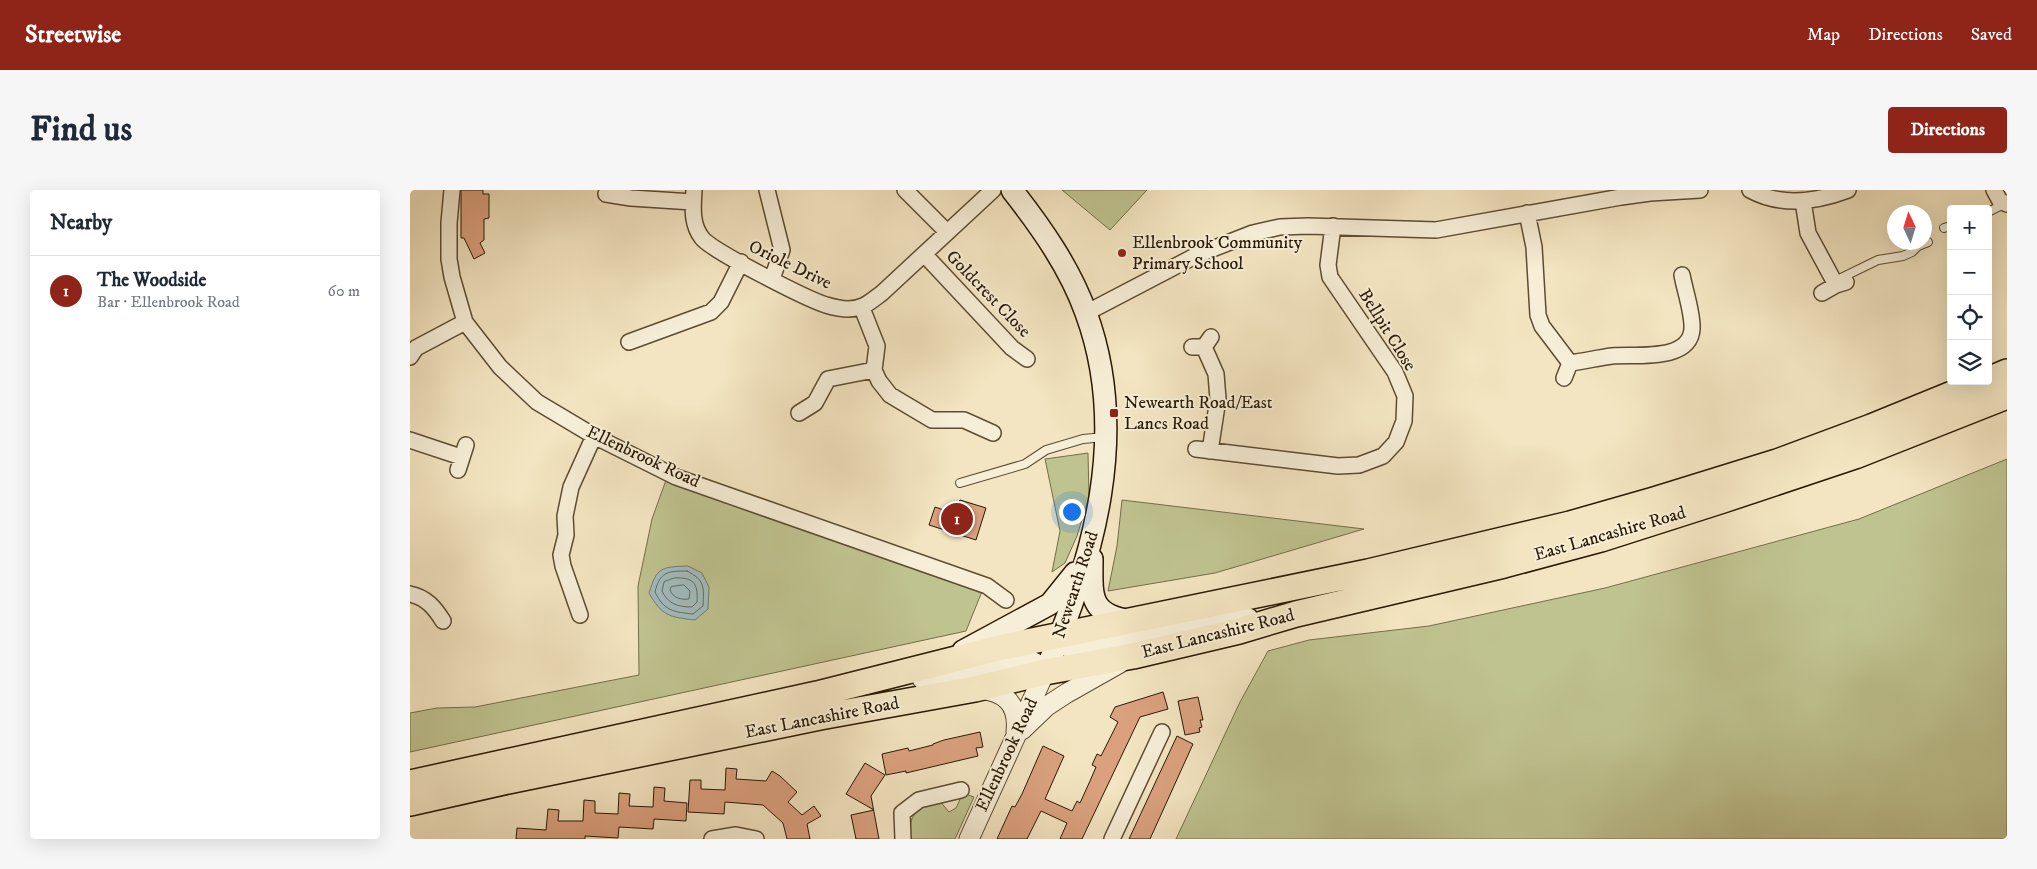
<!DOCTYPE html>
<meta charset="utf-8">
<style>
body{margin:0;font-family:"IM FELL DW Pica",serif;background:#f6f6f7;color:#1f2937}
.controls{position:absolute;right:15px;top:15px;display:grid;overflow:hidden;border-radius:5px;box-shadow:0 5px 20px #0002}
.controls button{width:45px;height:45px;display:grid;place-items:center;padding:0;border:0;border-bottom:1px solid #e0e1e3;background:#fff;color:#1f2937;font:25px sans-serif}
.compass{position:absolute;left:1477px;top:15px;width:45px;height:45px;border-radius:50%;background:#fff;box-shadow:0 5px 20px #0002;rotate:356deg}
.you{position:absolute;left:661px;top:321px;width:18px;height:18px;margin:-12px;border:4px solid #fff;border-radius:50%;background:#1a73e8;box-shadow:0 0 0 8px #1a73e833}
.badge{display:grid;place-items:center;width:32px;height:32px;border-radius:50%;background:#8f2418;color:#fff;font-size:16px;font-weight:700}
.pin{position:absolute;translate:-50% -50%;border:2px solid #fff;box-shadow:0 1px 5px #0006}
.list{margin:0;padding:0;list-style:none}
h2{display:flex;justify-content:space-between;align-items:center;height:65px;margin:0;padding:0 20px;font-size:21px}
h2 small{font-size:16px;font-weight:400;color:#747a83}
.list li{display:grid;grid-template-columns:32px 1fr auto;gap:15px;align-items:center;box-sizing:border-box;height:70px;padding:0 20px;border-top:1px solid #e0e1e3}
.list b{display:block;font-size:19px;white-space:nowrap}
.list p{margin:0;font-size:16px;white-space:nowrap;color:#747a83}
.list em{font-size:16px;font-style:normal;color:#747a83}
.icon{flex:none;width:28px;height:28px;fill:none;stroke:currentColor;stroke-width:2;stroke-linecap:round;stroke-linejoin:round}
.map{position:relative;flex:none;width:1597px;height:649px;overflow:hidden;border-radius:5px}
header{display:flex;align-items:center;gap:30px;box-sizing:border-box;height:70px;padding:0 25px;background:#8f2418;color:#fff}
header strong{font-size:24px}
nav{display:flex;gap:28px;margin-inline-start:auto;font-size:18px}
.intro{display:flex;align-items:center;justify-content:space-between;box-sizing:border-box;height:120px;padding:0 30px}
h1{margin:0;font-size:35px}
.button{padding:12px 22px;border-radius:5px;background:#8f2418;color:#fff;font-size:18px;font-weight:700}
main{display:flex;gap:30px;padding:0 30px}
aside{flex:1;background:#fff;border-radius:5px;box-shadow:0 5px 20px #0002}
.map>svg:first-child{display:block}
.green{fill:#bfc390;stroke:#746e4a}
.water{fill:#a1bcbe;stroke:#717b73}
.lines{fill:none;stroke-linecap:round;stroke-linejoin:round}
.shore{stroke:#656a60;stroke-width:1}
.building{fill:#dba17f;stroke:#291903}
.service-casing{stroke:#5c4c32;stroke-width:10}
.minor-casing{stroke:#5c4c32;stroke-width:18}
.tertiary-casing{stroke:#5c4c32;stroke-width:21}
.secondary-casing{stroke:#291903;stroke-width:24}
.trunk-casing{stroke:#291903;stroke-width:28}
.service{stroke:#f7eed7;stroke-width:8}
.minor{stroke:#f7eed7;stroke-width:15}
.tertiary{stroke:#f7eed7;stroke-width:19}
.secondary{stroke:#f7eed7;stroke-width:21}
.trunk{stroke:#f3e5c1;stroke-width:25}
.poi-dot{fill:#8f2418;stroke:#f7eed7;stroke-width:2}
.labels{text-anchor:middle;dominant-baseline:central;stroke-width:4;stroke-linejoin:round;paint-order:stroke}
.poi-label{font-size:18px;fill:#291903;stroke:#f7eed7;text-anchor:start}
.street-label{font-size:18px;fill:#291903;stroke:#f7eed7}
</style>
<header>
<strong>Streetwise</strong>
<nav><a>Map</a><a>Directions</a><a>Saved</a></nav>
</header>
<div class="intro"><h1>Find us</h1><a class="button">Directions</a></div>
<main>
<aside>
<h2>Nearby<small></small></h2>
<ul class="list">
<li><span class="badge">1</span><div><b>The Woodside</b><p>Bar · Ellenbrook Road</p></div><em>60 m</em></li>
</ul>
</aside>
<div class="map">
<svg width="1597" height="649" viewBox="0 0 1597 649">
<rect width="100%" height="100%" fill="#f3e5c1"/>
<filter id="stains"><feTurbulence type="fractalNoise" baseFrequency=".004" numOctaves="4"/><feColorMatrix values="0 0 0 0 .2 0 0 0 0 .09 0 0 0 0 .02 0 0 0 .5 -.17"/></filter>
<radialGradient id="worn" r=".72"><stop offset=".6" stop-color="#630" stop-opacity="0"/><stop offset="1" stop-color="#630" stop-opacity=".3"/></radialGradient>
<!-- green -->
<path class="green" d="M652,0h85l-37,40z
M678,263l1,44 -12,39 -12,27 -13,9 8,-41 -15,-72z
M1597,269v380h-831l64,-137 28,-51 41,-11 120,-14 176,-38 254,-69z
M256,290l317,109 -17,42 -556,121v-39l27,-5 38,-1 164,-32 -1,-89 14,-67z
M712,310l242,29 -149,44 -107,18 9,-45z
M553,603l11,4 -19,42h-44c-4,-27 7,-29 28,-39l10,12 7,-4z"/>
<!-- water -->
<path class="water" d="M278,376l14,7 7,14 -1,22 -13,11c-26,-3 -33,-4 -46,-27 8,-26 12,-26 39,-27z"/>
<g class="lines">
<!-- shore -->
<path class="shore" d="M277,381c18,9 17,16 16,35l-10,8c-19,-2 -29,-3 -38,-22 5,-20 12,-21 32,-21z
M264,388c20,-1 24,5 23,24l-5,5c-14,0 -24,-3 -30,-16l2,-9z
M274,395l6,6 -1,8c-8,1 -16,-1 -19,-9l1,-3z"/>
</g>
<!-- building -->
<path class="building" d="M51,0h22v4h6v24l-5,1v21l-4,3 5,10 -11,6 -10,-21h-3z
M550,310l26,8 -10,32 -47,-15 6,-18 20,7z
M753,502l5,17 -28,8 -58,122h-22l7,-16 -26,-12 -14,28h-30l15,-33 3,1 7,-13 21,-48 21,10 -19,43 27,12 5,-10 3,2 10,-22 6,-14 -4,-2 5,-11 4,2 17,-34 -8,-5 5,-10z
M788,507l5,23h-3l2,7 -3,1 1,4 -15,3 -7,-34z
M570,542l3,15 -7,1 2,8 -72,17v-2l-20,4 -4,-21 26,-6 1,3 24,-6v-1l11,-4z
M767,546l16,8 -43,95h-21z
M455,573l20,12 -14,21 8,43h-23l-5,-24 23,-5 -28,-16z
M316,578l11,1 -1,10 30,2 6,-10 8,5 17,16 -9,10 14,13 12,-9 7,10 -14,8 3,15h-23l-4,-16 -20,-18 -38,-3 -1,12 -36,-2 2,-32h11v9l24,1z
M244,597l11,1 -1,13 23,2 -1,18 -32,-2 -1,10 -34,-2 -1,11 -33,-2v3h-69l1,-11 29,2 2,-21 11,1 -1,11h25l1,-21 11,1v12l23,1 1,-21 11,1 -1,12 24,1z"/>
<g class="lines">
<!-- service casing -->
<g class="service-casing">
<path id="service" d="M1578,22l18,-9
M1534,38l7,-2
M1431,88l37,-18 25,-4 9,-4 6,-6 10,-4
M550,293l65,-19 21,-14 37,-11 22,-2"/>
</g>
<!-- minor casing -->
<g class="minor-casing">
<path id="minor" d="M42,0l-3,33v36l3,18 13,45 35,45 37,35 57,34 82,41 311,109 19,14
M284,0c-1,17 -3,34 8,48 10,13 105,61 124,67 7,2 15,4 22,4 15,0 22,-7 34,-16l111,-103
M357,0l15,60 -10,29
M495,0l42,42
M1340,0c31,17 66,12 98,0
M1584,0l6,11 7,3
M196,4l25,4 62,4
M1393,11l5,32 28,52
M1117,23l7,34 4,68 4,11 28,37 -6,15
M514,64l88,94 15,11
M1412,103l14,-8 10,-3
M452,118l15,38 -3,24 5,11 11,14 42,25h32l29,13
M676,123l111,-58 56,-22 27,-6 28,-1 128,4 185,-33 29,-4 50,-3
M219,152l82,-30 10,-10 20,-40
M782,157h12l7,-10
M794,157l12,27 2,25 -8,52
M0,167l6,-9 49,-26
M1160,173c14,-2 28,-5 42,-7 23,-2 78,6 80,-27 1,-15 -7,-38 -10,-54
M389,223l16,-10 13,-24 46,-9
M0,250l51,17
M786,259l142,17 21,-1 24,-9 13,-14 8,-21 1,-25 -10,-24 -65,-95 -2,-12 5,-39
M48,280l8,-25
M0,404c16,3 25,14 33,27
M170,425l-17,-49 -2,-11 5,-20 -1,-19 6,-29 23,-51
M302,649l24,-4 20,4
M493,649l-1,-26 17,-13 42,-10
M702,649l50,-107"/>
</g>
<!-- tertiary casing -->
<g class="tertiary-casing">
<path id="tertiary" d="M512,489l93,-19c14,-1 21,0 30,12l-76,167
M568,499c27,2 41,15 38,43
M612,540l25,-24 20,-13 53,-30"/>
</g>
<!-- secondary casing -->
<g class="secondary-casing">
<path id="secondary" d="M602,0c29,37 58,78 74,123 44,120 8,246 -41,359
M682,369c0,36 -4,55 38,62
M651,446c4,9 8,13 19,13l99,-20 69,-10
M553,461l87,-47 25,-31"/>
</g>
<!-- trunk casing -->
<g class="trunk-casing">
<path id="trunk" d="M1578,190l19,-8
M0,593l407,-89 186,-47 365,-75 202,-48 84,-24 123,-38 94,-35 113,-46
M0,613l98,-22 312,-64 155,-28 70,-17 88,-16 106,-25 57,-17 208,-49 97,-26 122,-39 132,-44 152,-60"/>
</g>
<!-- service -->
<use href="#service" class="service"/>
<!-- minor -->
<use href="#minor" class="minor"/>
<!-- tertiary -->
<use href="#tertiary" class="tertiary"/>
<!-- secondary -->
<use href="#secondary" class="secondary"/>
<!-- trunk -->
<use href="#trunk" class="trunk"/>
</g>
<!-- markers -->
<g class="poi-dot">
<circle cx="712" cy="63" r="5"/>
<rect x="699" y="218" width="10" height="10" rx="2.5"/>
</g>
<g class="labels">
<!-- poi labels -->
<g class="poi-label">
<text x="722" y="53">Ellenbrook Community<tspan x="722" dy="21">Primary School</tspan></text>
<text x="714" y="213">Newearth Road/East<tspan x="714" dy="21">Lancs Road</tspan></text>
</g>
<!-- street labels -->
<g class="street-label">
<text transform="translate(380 75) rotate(26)">Oriole Drive</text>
<text transform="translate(578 104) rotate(46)">Goldcrest Close</text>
<text transform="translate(977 140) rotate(58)">Bellpit Close</text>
<text transform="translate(233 267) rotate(25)">Ellenbrook Road</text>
<text transform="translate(1200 344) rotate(-16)">East Lancashire Road</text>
<text transform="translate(666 395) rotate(-72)">Newearth Road</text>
<text transform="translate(808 444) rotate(-14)">East Lancashire Road</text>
<text transform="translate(412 528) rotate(-11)">East Lancashire Road</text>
<text transform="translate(597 565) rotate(-65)">Ellenbrook Road</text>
</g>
</g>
<rect width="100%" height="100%" filter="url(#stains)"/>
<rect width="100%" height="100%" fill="url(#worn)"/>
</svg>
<div class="controls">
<button>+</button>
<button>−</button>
<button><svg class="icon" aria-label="locate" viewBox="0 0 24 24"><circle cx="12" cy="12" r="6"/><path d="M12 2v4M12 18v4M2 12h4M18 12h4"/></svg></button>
<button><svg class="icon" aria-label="layers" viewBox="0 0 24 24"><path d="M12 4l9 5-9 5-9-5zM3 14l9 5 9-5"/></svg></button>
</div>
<svg class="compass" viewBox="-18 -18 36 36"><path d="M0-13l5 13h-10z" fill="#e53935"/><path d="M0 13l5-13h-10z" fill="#747a83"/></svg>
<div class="you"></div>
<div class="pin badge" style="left:547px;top:329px">1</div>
</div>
</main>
